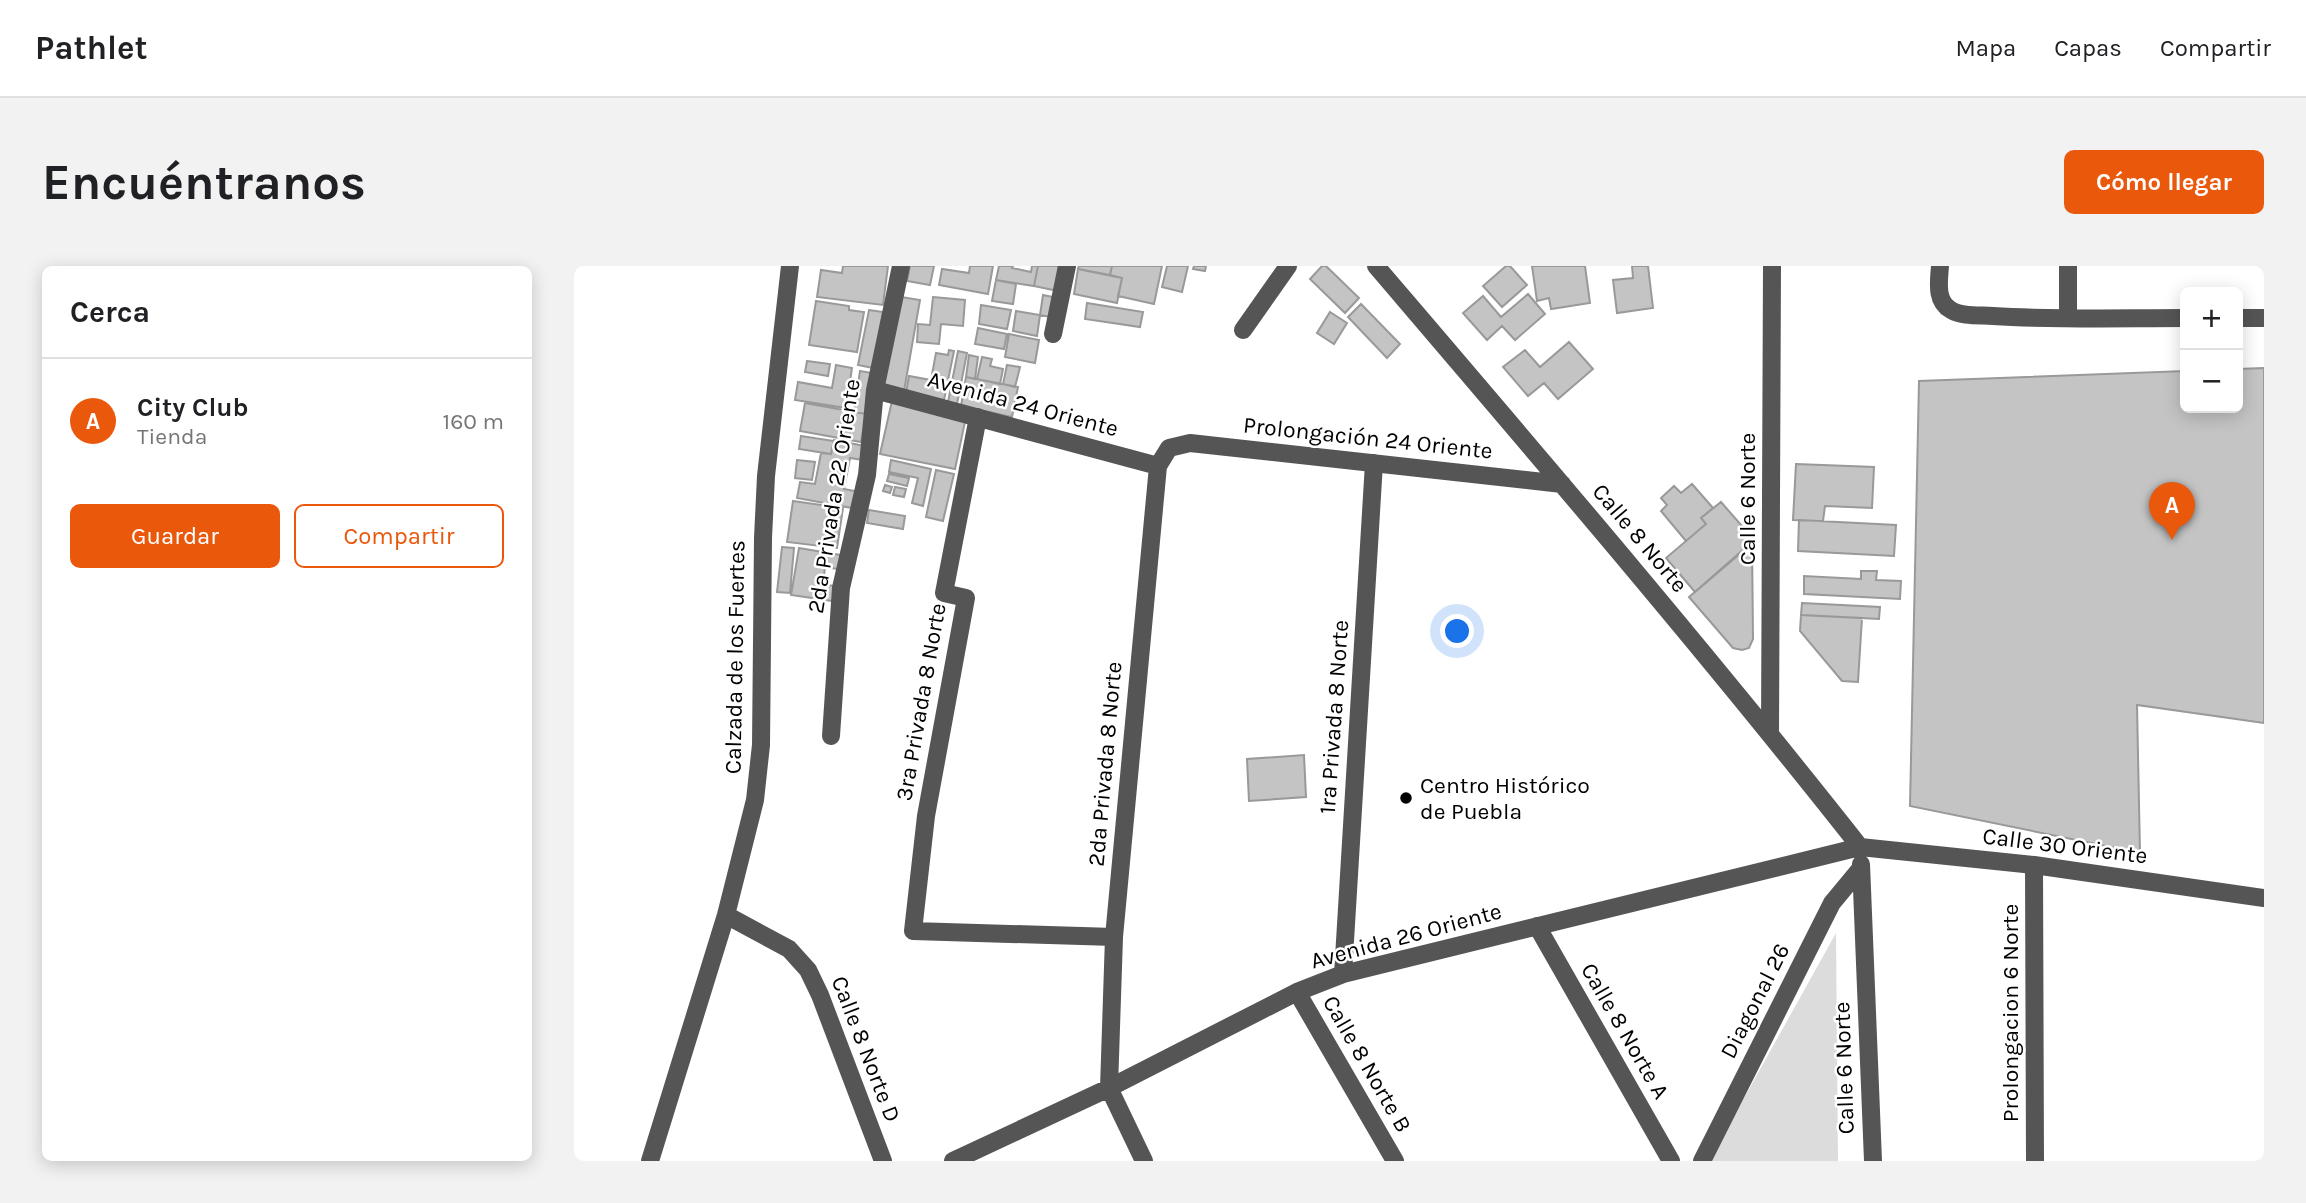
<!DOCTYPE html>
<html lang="es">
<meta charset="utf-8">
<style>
body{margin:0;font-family:Karla,sans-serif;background:#f2f2f2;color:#202124}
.controls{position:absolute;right:21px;top:21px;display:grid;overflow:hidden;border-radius:10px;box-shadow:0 4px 18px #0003}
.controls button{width:63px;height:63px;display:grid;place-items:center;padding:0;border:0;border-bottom:2px solid #e0e0e0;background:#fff;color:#202124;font:35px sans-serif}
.you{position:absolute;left:884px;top:366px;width:24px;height:24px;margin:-18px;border:5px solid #fff;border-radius:50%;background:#1a73e8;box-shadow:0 0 0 10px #1a73e833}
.badge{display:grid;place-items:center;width:46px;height:46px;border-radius:50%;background:#ea580c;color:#fff;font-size:23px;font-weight:700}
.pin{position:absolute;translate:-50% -58px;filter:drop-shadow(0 2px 4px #0008)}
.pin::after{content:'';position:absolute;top:37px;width:24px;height:21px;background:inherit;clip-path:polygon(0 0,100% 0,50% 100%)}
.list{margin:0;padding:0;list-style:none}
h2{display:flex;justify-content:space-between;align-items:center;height:91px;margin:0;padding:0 28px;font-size:30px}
h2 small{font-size:23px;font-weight:400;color:#757577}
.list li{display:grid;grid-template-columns:46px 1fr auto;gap:21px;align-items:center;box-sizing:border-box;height:126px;padding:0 28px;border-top:2px solid #e0e0e0}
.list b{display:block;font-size:26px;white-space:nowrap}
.list p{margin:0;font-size:23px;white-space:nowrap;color:#757577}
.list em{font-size:23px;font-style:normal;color:#757577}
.actions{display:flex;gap:14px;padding:21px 28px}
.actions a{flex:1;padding:16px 0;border:2px solid #ea580c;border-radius:10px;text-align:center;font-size:24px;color:#ea580c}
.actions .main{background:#ea580c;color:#fff}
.map{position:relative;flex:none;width:1690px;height:895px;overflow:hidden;border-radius:10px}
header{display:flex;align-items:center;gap:42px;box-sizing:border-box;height:98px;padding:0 35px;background:#fff;border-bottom:2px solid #e0e0e0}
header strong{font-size:33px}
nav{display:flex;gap:38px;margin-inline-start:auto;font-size:24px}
.intro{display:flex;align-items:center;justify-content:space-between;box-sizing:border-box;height:168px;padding:0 42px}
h1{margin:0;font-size:49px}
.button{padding:18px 32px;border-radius:10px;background:#ea580c;color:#fff;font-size:24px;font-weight:700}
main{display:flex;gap:42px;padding:0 42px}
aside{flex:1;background:#fff;border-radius:10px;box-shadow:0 4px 18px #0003}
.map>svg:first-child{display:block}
.green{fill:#dcdcdc}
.building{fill:#c4c4c4;stroke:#999;stroke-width:2}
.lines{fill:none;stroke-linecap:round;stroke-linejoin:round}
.minor{stroke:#555;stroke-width:18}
.poi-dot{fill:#000;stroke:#fff;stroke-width:2.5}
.labels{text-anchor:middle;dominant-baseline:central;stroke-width:5;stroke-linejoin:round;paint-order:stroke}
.street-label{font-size:23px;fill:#000;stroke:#fff}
.poi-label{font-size:23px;fill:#000;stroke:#fff;text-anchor:start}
</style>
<header>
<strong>Pathlet</strong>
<nav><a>Mapa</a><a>Capas</a><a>Compartir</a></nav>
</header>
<div class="intro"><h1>Encuéntranos</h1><a class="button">Cómo llegar</a></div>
<main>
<aside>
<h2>Cerca<small></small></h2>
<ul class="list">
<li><span class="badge">A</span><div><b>City Club</b><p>Tienda</p></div><em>160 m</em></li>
</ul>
<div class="actions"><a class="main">Guardar</a><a>Compartir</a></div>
</aside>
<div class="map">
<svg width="1690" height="895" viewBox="0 0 1690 895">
<rect width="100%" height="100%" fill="#fff"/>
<!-- green -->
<path class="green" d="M1262,667l2,228h-129z"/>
<!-- building -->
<path class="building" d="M269,0h45l-5,39 -66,-8 4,-27 21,3z
M336,0h24l-4,19 -23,-4z
M396,0h23l-5,28 -49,-9 3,-16 27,4z
M425,0h14l-1,2 19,4 1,-6h6l-4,20 -38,-6z
M464,0h25l-5,25 -24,-5z
M505,0h33l-2,9 -32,-6z
M538,0h50l-8,38 -36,-8 4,-18 -12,-3z
M593,0h21l-6,26 -20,-5z
M620,0h12l-1,5 -12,-2z
M748,0h4l33,32 -14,15 -35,-34z
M932,0h4l17,19 -25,22 -19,-21z
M958,0h53l5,37 -39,6 -2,-11 -12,3z
M1058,0h16l5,42 -36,5 -4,-33 20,-2z
M504,3l44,9 -5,25 -43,-9z
M422,14l20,4 -3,20 -21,-3z
M954,28l17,20 -30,26 -13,-14 -15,14 -24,-27 20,-17 18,21z
M469,29l15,3 -3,20 -15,-3z
M321,30l25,4 -16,91 -25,-5z
M359,31l32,3 -2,26 -22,-2 -2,20 -22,-2 1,-18 12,1z
M242,35l33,5v4l15,2 -7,40 -48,-7z
M513,37l56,9 -3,15 -55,-8z
M787,38l39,40 -13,14 -39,-41z
M407,39l30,5 -4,19 -28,-5z
M295,44l14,2 -10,56 -15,-3z
M442,45l24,4 -3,21 -24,-5z
M756,46l17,11 -13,21 -17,-11z
M404,62l29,6 -3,15 -29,-5z
M435,68l30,6 -4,23 -30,-6z
M995,76l24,27 -35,30 -14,-16 -16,13 -25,-29 22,-17 15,17z
M375,84l5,1 -10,49 -38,-7 3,-17 22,4 5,-27 12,2z
M384,85l9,2 -10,51 -9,-2z
M395,89l9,2 -3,22 -9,-2z
M408,91l10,2 -2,7 13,3 -3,15 -23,-5z
M233,95l23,3 -2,12 -23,-4z
M262,99l16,3 -6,40 -51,-8 3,-18 34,6z
M433,99l13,2 -5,20 -12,-3z
M1690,102v355l-127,-18 3,148 -230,-47 9,-425 266,-10v37h53v-39z
M286,105l12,2 -6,41 -12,-2z
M392,111l52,10 -6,30 -51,-11z
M318,135l74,16 -11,52 -75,-15z
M231,137l61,11 -5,28 -61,-11z
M227,170l33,5 -3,13 -32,-5z
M260,174l31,6 -2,14 -13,-2 -6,31 16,3 -3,17 -60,-11 3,-16 15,2 6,-31 10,1z
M223,194l18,2 -3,18 -17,-2z
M317,194l40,9 -8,37 -11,-3 6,-25 -29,-6z
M1222,198l78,3 -2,41 -47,-2 -2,15 -30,-1z
M362,204l18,4 -11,47 -17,-4z
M315,208l20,4 -2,8 -20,-5z
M1118,218l21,24 -12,10 5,6 -20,17 -25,-30 6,-6 -6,-7 13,-12 7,7z
M311,219l7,2 -2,6 -7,-2z
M321,221l11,2 -2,8 -11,-2z
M219,235l50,7 -6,40 -50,-6z
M1147,236l34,39 -60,51 -29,-34 40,-34 -5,-6z
M295,244l36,6 -2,13 -36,-6z
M1225,254l97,5 -2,31 -96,-5z
M1178,276l1,97 -4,9 -7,2 -9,-2 -44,-51z
M208,281l12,1 -4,45 -13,-1z
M225,282l42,7 -3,14 -13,-2 -2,17 17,3 -1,15 -48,-7z
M1287,305h16l-1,9 25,1 -1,18 -96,-5v-18l57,3z
M1228,337l78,4 -1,12 -78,-4z
M1227,349l61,3 -4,64 -16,-1 -42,-50z
M730,489l2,42 -57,4 -2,-42z"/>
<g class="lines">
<!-- minor -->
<path class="minor" d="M802,0c164,192 328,383 484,581
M1366,0c-1,15 -5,35 11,44 11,7 29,5 42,6 63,4 128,2 192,2
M1494,52v-52
M1664,52h26
M669,64l45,-64
M479,68l14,-68
M301,124l283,76
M404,151l-34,176 22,5 -40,218 -13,115 201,6
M1196,467l2,-467
M257,470l10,-148 26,-113 8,-85 26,-124
M1287,598l12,297
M1460,599l1,296
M152,649l63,34 19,21 12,25 63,166
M963,660l134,235
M769,708l31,-511
M723,726l98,169
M76,895l76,-246 29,-115 6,-55 2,-207 3,-62 24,-210
M379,895l156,-73 188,-96 46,-18 517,-127 174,18 230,33
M570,895l-35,-73 5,-151 44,-471 11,-18 21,-5 372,41
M1128,895l130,-258 29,-35"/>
</g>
<!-- markers -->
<circle class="poi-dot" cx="832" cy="532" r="7"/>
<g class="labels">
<!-- street labels -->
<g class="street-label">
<text transform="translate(449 138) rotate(15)">Avenida 24 Oriente</text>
<text transform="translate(794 172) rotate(6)">Prolongación 24 Oriente</text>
<text transform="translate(260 230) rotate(-81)">2da Privada 22 Oriente</text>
<text transform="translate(1173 233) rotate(-90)">Calle 6 Norte</text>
<text transform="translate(1066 272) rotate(50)">Calle 8 Norte</text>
<text transform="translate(161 391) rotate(-89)">Calzada de los Fuertes</text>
<text transform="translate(347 436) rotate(-80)">3ra Privada 8 Norte</text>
<text transform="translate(760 451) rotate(-86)">1ra Privada 8 Norte</text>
<text transform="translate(531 498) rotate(-85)">2da Privada 8 Norte</text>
<text transform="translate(1491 580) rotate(7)">Calle 30 Oriente</text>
<text transform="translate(832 670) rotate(-15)">Avenida 26 Oriente</text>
<text transform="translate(1181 735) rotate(-63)">Diagonal 26</text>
<text transform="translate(1436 747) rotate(-90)">Prolongacion 6 Norte</text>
<text transform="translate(1051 765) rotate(60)">Calle 8 Norte A</text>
<text transform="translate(292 783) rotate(69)">Calle 8 Norte D</text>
<text transform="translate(793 798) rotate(60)">Calle 8 Norte B</text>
<text transform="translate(1270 802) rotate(-92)">Calle 6 Norte</text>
</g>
<!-- poi labels -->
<g class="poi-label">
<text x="846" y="519">Centro Histórico<tspan x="846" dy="26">de Puebla</tspan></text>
</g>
</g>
</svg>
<div class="controls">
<button>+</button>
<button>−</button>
</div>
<div class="you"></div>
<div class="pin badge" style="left:1598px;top:274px">A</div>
</div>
</main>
